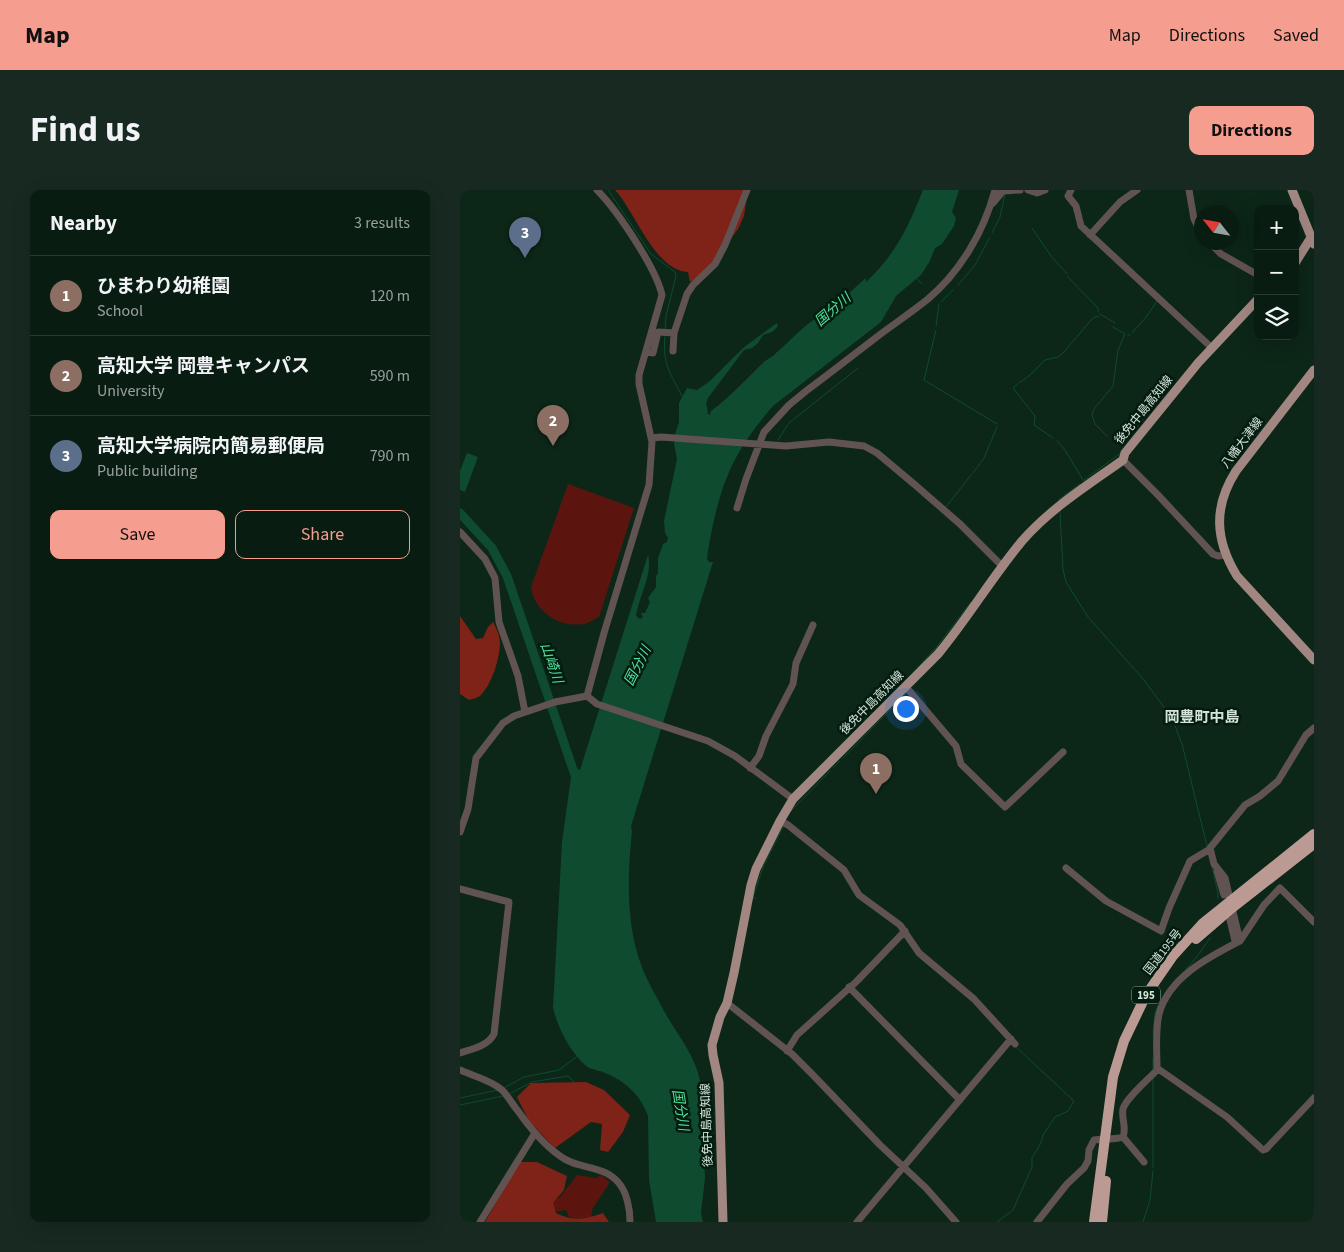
<!DOCTYPE html>
<meta charset="utf-8">
<style>
body{margin:0;font-family:"Source Sans 3","Noto Sans JP",sans-serif;background:#172920;color:#f1f3f6}
.controls{position:absolute;right:15px;top:15px;display:grid;overflow:hidden;border-radius:10px;box-shadow:0 5px 20px #0002}
.controls button{width:45px;height:45px;display:grid;place-items:center;padding:0;border:0;border-bottom:1px solid #293a32;background:#091c12;color:#f1f3f6;font:25px sans-serif}
.compass{position:absolute;left:734px;top:15px;width:45px;height:45px;border-radius:50%;background:#091c12;box-shadow:0 5px 20px #0002;rotate:301deg}
.you{position:absolute;left:445px;top:518px;width:18px;height:18px;margin:-12px;border:4px solid #fff;border-radius:50%;background:#1a73e8;box-shadow:0 0 0 8px #1a73e833}
.badge{display:grid;place-items:center;width:32px;height:32px;border-radius:50%;background:#f59d8e;color:#fff;font-size:16px;font-weight:700}
.pin{position:absolute;translate:-50% -41px;filter:drop-shadow(0 1px 2px #0008)}
.pin::after{content:'';position:absolute;top:26px;width:18px;height:15px;background:inherit;clip-path:polygon(0 0,100% 0,50% 100%)}
.list{margin:0;padding:0;list-style:none}
h2{display:flex;justify-content:space-between;align-items:center;height:65px;margin:0;padding:0 20px;font-size:21px}
h2 small{font-size:16px;font-weight:400;color:#99a19f}
.list li{display:grid;grid-template-columns:32px 1fr auto;gap:15px;align-items:center;box-sizing:border-box;height:80px;padding:0 20px;border-top:1px solid #293a32}
.list b{display:block;font-size:19px;white-space:nowrap}
.list p{margin:0;font-size:16px;white-space:nowrap;color:#99a19f}
.list em{font-size:16px;font-style:normal;color:#99a19f}
.actions{display:flex;gap:10px;padding:15px 20px}
.actions a{flex:1;padding:11px 0;border:1px solid #f59d8e;border-radius:10px;text-align:center;font-size:18px;color:#f59d8e}
.actions .main{background:#f59d8e;color:#111}
.icon{flex:none;width:28px;height:28px;fill:none;stroke:currentColor;stroke-width:2;stroke-linecap:round;stroke-linejoin:round}
.map{position:relative;flex:none;width:854px;height:1032px;overflow:hidden;border-radius:10px}
header{display:flex;align-items:center;gap:30px;box-sizing:border-box;height:70px;padding:0 25px;background:#f59d8e;color:#111}
header strong{font-size:24px}
nav{display:flex;gap:28px;margin-inline-start:auto;font-size:18px}
.intro{display:flex;align-items:center;justify-content:space-between;box-sizing:border-box;height:120px;padding:0 30px}
h1{margin:0;font-size:35px}
.button{padding:12px 22px;border-radius:10px;background:#f59d8e;color:#111;font-size:18px;font-weight:700}
main{display:flex;gap:30px;padding:0 30px}
aside{flex:1;background:#091c12;border-radius:10px;box-shadow:0 5px 20px #0002}
.map>svg:first-child{display:block}
.green{fill:#5b150e}
.forest{fill:#7f2319}
.water{fill:#0f4b2f}
.lines{fill:none;stroke-linecap:round;stroke-linejoin:round}
.stream{stroke:#0f4b2f;stroke-width:1}
.river{stroke:#0f4b2f;stroke-width:9}
.minor{stroke:#615351;stroke-width:7}
.major{stroke:#a28681;stroke-width:9}
.highway{stroke:#bc9a94;stroke-width:10}
.labels{text-anchor:middle;dominant-baseline:central;stroke-width:5;stroke-linejoin:round;paint-order:stroke}
.shield{fill:#031c0f;stroke:#97a99e;stroke-width:1}
.shield-label{font-size:11px;font-weight:bold;fill:#d6e5db}
.street-label{font-size:12px;fill:#d6e5db;stroke:#031c0f}
.water-label{font-size:14px;font-style:italic;fill:#51e099;stroke:#031c0f}
.quarter-label{font-size:15px;font-weight:bold;fill:#d6e5db;stroke:#031c0f}
</style>
<header>
<strong>Map</strong>
<nav><a>Map</a><a>Directions</a><a>Saved</a></nav>
</header>
<div class="intro"><h1>Find us</h1><a class="button">Directions</a></div>
<main>
<aside>
<h2>Nearby<small>3 results</small></h2>
<ul class="list">
<li><span class="badge" style="background:#8d6e63">1</span><div><b>ひまわり幼稚園</b><p>School</p></div><em>120 m</em></li>
<li><span class="badge" style="background:#8d6e63">2</span><div><b>高知大学 岡豊キャンパス</b><p>University</p></div><em>590 m</em></li>
<li><span class="badge" style="background:#5c6f8a">3</span><div><b>高知大学病院内簡易郵便局</b><p>Public building</p></div><em>790 m</em></li>
</ul>
<div class="actions"><a class="main">Save</a><a>Share</a></div>
</aside>
<div class="map">
<svg width="854" height="1032" viewBox="0 0 854 1032">
<rect width="100%" height="100%" fill="#0c2618"/>
<!-- green -->
<path class="green" d="M108,294l66,24 -35,109c-5,2 -10,6 -15,7 -24,4 -50,-12 -53,-37z
M117,985l19,3 5,-3 9,7 -17,26 -2,9 -12,2 -10,-2 -3,-7 -19,3 -1,-6 15,-11z"/>
<!-- forest -->
<path class="forest" d="M155,0h133l-4,26 -6,13 -33,44 -15,9 -2,-10c-33,-1 -53,-61 -73,-82z
M0,426l16,23 7,-1 5,-11 5,-5c4,7 7,14 7,22 -1,17 -8,40 -20,52 -3,2 -8,3 -11,4l-9,-6z
M126,892l18,8 26,25 -7,17 -15,20 -8,-2 2,-26 -11,-2 -36,26 -26,-27 -12,-24 14,-14z
M59,972h18l30,14 -3,14 -11,13 3,10c18,9 30,6 47,0l6,9h-124z"/>
<!-- water -->
<path class="water" d="M463,0h36l-7,22 4,6 -2,8 -12,18 -7,4 -5,13 -9,14 -25,21 -15,26 -108,84c-18,21 -36,45 -46,71 -9,21 -17,58 -20,82l2,3h4l-82,264 1,5c-5,50 -7,103 16,150 5,10 11,20 16,30 14,25 33,46 37,75l4,92 -4,35 2,9h-47l-7,-42 -1,-64c-8,-22 -23,-35 -45,-44 -6,-2 -14,-3 -18,-7 -16,-15 -27,-37 -32,-57l9,-166 9,-65 6,-8 3,1 68,-215c5,19 -9,41 -12,61l4,3 3,-2 -2,-4h4l5,-11 -2,-4 8,-11v-11l2,-3v-15l5,-14 4,-2 1,-4 -3,-5 -1,-12 13,-62 -3,-15 1,-10 4,-12v-19l8,-15 10,2 13,-9 33,-33 34,-25 1,3 -6,6 -9,3 -5,8 -6,5 -8,2 -36,48 -2,6 1,3 1,7 2,1 1,-4c20,-15 36,-33 54,-50 4,-3 9,-5 12,-9 16,-13 28,-30 48,-38l41,-36v4c30,-28 42,-55 57,-92z
M7,263l11,4 -13,35 -5,-2v-19z"/>
<g class="lines">
<!-- stream -->
<path class="stream" d="M148,0l43,64 24,18 1,4 -10,40 -1,14
M572,38l19,28 16,18
M532,43l8,-16 5,-23
M607,86l31,32v4
M457,89l5,5
M498,95l17,-20 15,-28
M481,112l12,-12
M640,124l15,9
M476,136l3,-22
M476,140l-12,50 73,44
M672,143l15,-17 10,-15
M668,145h2
M205,146c-3,29 6,38 18,62
M559,193l11,-8 15,-15 13,-3 5,-4 29,-34 5,-3 2,1
M557,194l-4,4 22,28 -1,9 19,13
M647,246l-12,-12 -3,-9 2,-6 19,-23 5,-36 7,-16 -12,-7
M318,250l11,-17 69,-55
M597,251l8,9 18,30
M513,283l11,-15 13,-31
M623,291l39,-29
M598,310l22,-16
M485,318l26,-33
M600,322l3,57 3,13 22,35 56,63 28,38 10,26 25,102
M455,481l24,-27 32,-42
M435,515l12,-12
M383,568l49,-50
M373,578l7,-7
M330,622l40,-41
M752,677l6,26v6
M296,709l-3,-2 10,-30 20,-40
M723,783l13,-15 14,-20
M693,844l2,-21 3,-7
M693,879v-11
M693,888v90
M44,898l20,-11 35,-7 20,-15
M49,904l23,-12 36,-6 6,6
M0,908l38,-8
M0,915l43,-9
M537,1032l16,-12 19,-43v-9l9,-15 2,-8 12,-18 13,-6 6,-10 -58,-54
M683,1032l7,-22 3,-29"/>
<!-- river -->
<path class="river" d="M0,323l32,35 15,28 71,208"/>
<!-- minor -->
<path class="minor" d="M568,0l9,3 8,-3
M611,0l-3,6 8,10 5,20 131,122
M729,0l5,29 8,16
M533,13l10,-12 17,-1
M630,45l30,-33 17,-12
M749,52l12,12 37,21
M213,161l1,-18
M187,162l6,1 5,-21 16,1 13,-39 6,-9 22,-21 10,-19 22,-55
M191,248l10,-1 125,9 43,-4 35,4 13,7 37,31 46,40 43,43
M663,270l35,35 55,59 5,2 8,-1
M277,318l9,-29 18,-47 25,-27 17,-14c26,-19 51,-39 76,-58 15,-11 31,-22 46,-34 33,-28 56,-68 67,-109
M0,342l25,27 10,19 4,44 19,54 7,36
M446,497l50,59 5,18 44,43 58,-55
M127,506l17,-63 45,-148 3,-43 -13,-58v-9l23,-80c-6,-27 -45,-85 -65,-105
M127,506l10,8 111,37 27,15 58,43
M854,538l-8,7 -28,46 -18,15 -15,9 -35,43 4,16 11,14 15,63c-31,16 -71,36 -81,73 -4,18 -2,36 -2,54l70,49 36,33 3,-1 48,-51
M290,578l9,-12 7,-20 27,-52 3,-21 17,-38
M320,631l8,4 56,45 15,25 41,30 19,28 55,46 41,45
M0,642l8,-23 8,-51 27,-35 11,-7 41,-14 32,-6
M606,678l40,33 55,30 8,-23 21,-47 20,-12
M757,681l7,24
M0,699l49,13 -15,132c-6,12 -22,15 -34,19
M770,730l5,21
M780,751l24,-36 16,-17 34,34
M389,797l111,113
M267,813l65,51 21,21 67,70 46,43 30,34
M327,861l10,-16 59,-53 49,-51
M0,880c13,6 31,10 42,20 6,6 11,15 16,21 12,17 25,33 42,45 18,14 42,8 58,26 9,10 12,27 12,40
M663,947l21,25
M20,1032l55,-89
M397,1032l154,-183
M577,1032l30,-38 17,-16 4,-7 1,-11 5,-10c9,-2 22,0 29,-3 4,-10 -2,-18 0,-28 3,-11 27,-31 35,-40"/>
<!-- major -->
<path class="major" d="M832,0l22,54
M835,73l17,-27
M854,180l-78,101c-23,36 -21,69 1,105l77,84
M263,1032l-4,-139 -6,-28 -1,-10 8,-28 7,-14 7,-30 17,-88 5,-16 24,-48 13,-22 145,-145c30,-36 54,-77 84,-113 29,-33 66,-56 101,-81l2,-7 73,-90 60,-64"/>
<!-- highway -->
<path class="highway" d="M736,749l36,-31 82,-64
M634,1032l19,-145 11,-36 22,-46 27,-39 29,-32 112,-90
M642,1032l4,-41"/>
</g>
<g class="labels">
<!-- shield labels -->
<rect class="shield" x="672" y="796.5" width="28" height="17" rx="4"/>
<g class="shield-label">
<text x="686" y="805">195</text>
</g>
<!-- street labels -->
<g class="street-label">
<text transform="translate(684 220) rotate(-51)">後免中島高知線</text>
<text transform="translate(782 253) rotate(-53)">八幡大津線</text>
<text transform="translate(412 513) rotate(-45)">後免中島高知線</text>
<text transform="translate(703 762) rotate(-52)">国道195号</text>
<text transform="translate(247 935) rotate(-92)">後免中島高知線</text>
</g>
<!-- water labels -->
<g class="water-label">
<text transform="translate(373 120) rotate(-41)">国分川</text>
<text transform="translate(91 473) rotate(71)">山崎川</text>
<text transform="translate(178 476) rotate(-63)">国分川</text>
<text transform="translate(220 920) rotate(81)">国分川</text>
</g>
<!-- quarter labels -->
<g class="quarter-label">
<text x="742" y="527">岡豊町中島</text>
</g>
</g>
</svg>
<div class="controls">
<button>+</button>
<button>−</button>
<button><svg class="icon" aria-label="layers" viewBox="0 0 24 24"><path d="M12 4l9 5-9 5-9-5zM3 14l9 5 9-5"/></svg></button>
</div>
<svg class="compass" viewBox="-18 -18 36 36"><path d="M0-13l5 13h-10z" fill="#e53935"/><path d="M0 13l5-13h-10z" fill="#99a19f"/></svg>
<div class="you"></div>
<div class="pin badge" style="left:416px;top:604px;background:#8d6e63">1</div>
<div class="pin badge" style="left:93px;top:256px;background:#8d6e63">2</div>
<div class="pin badge" style="left:65px;top:68px;background:#5c6f8a">3</div>
</div>
</main>
